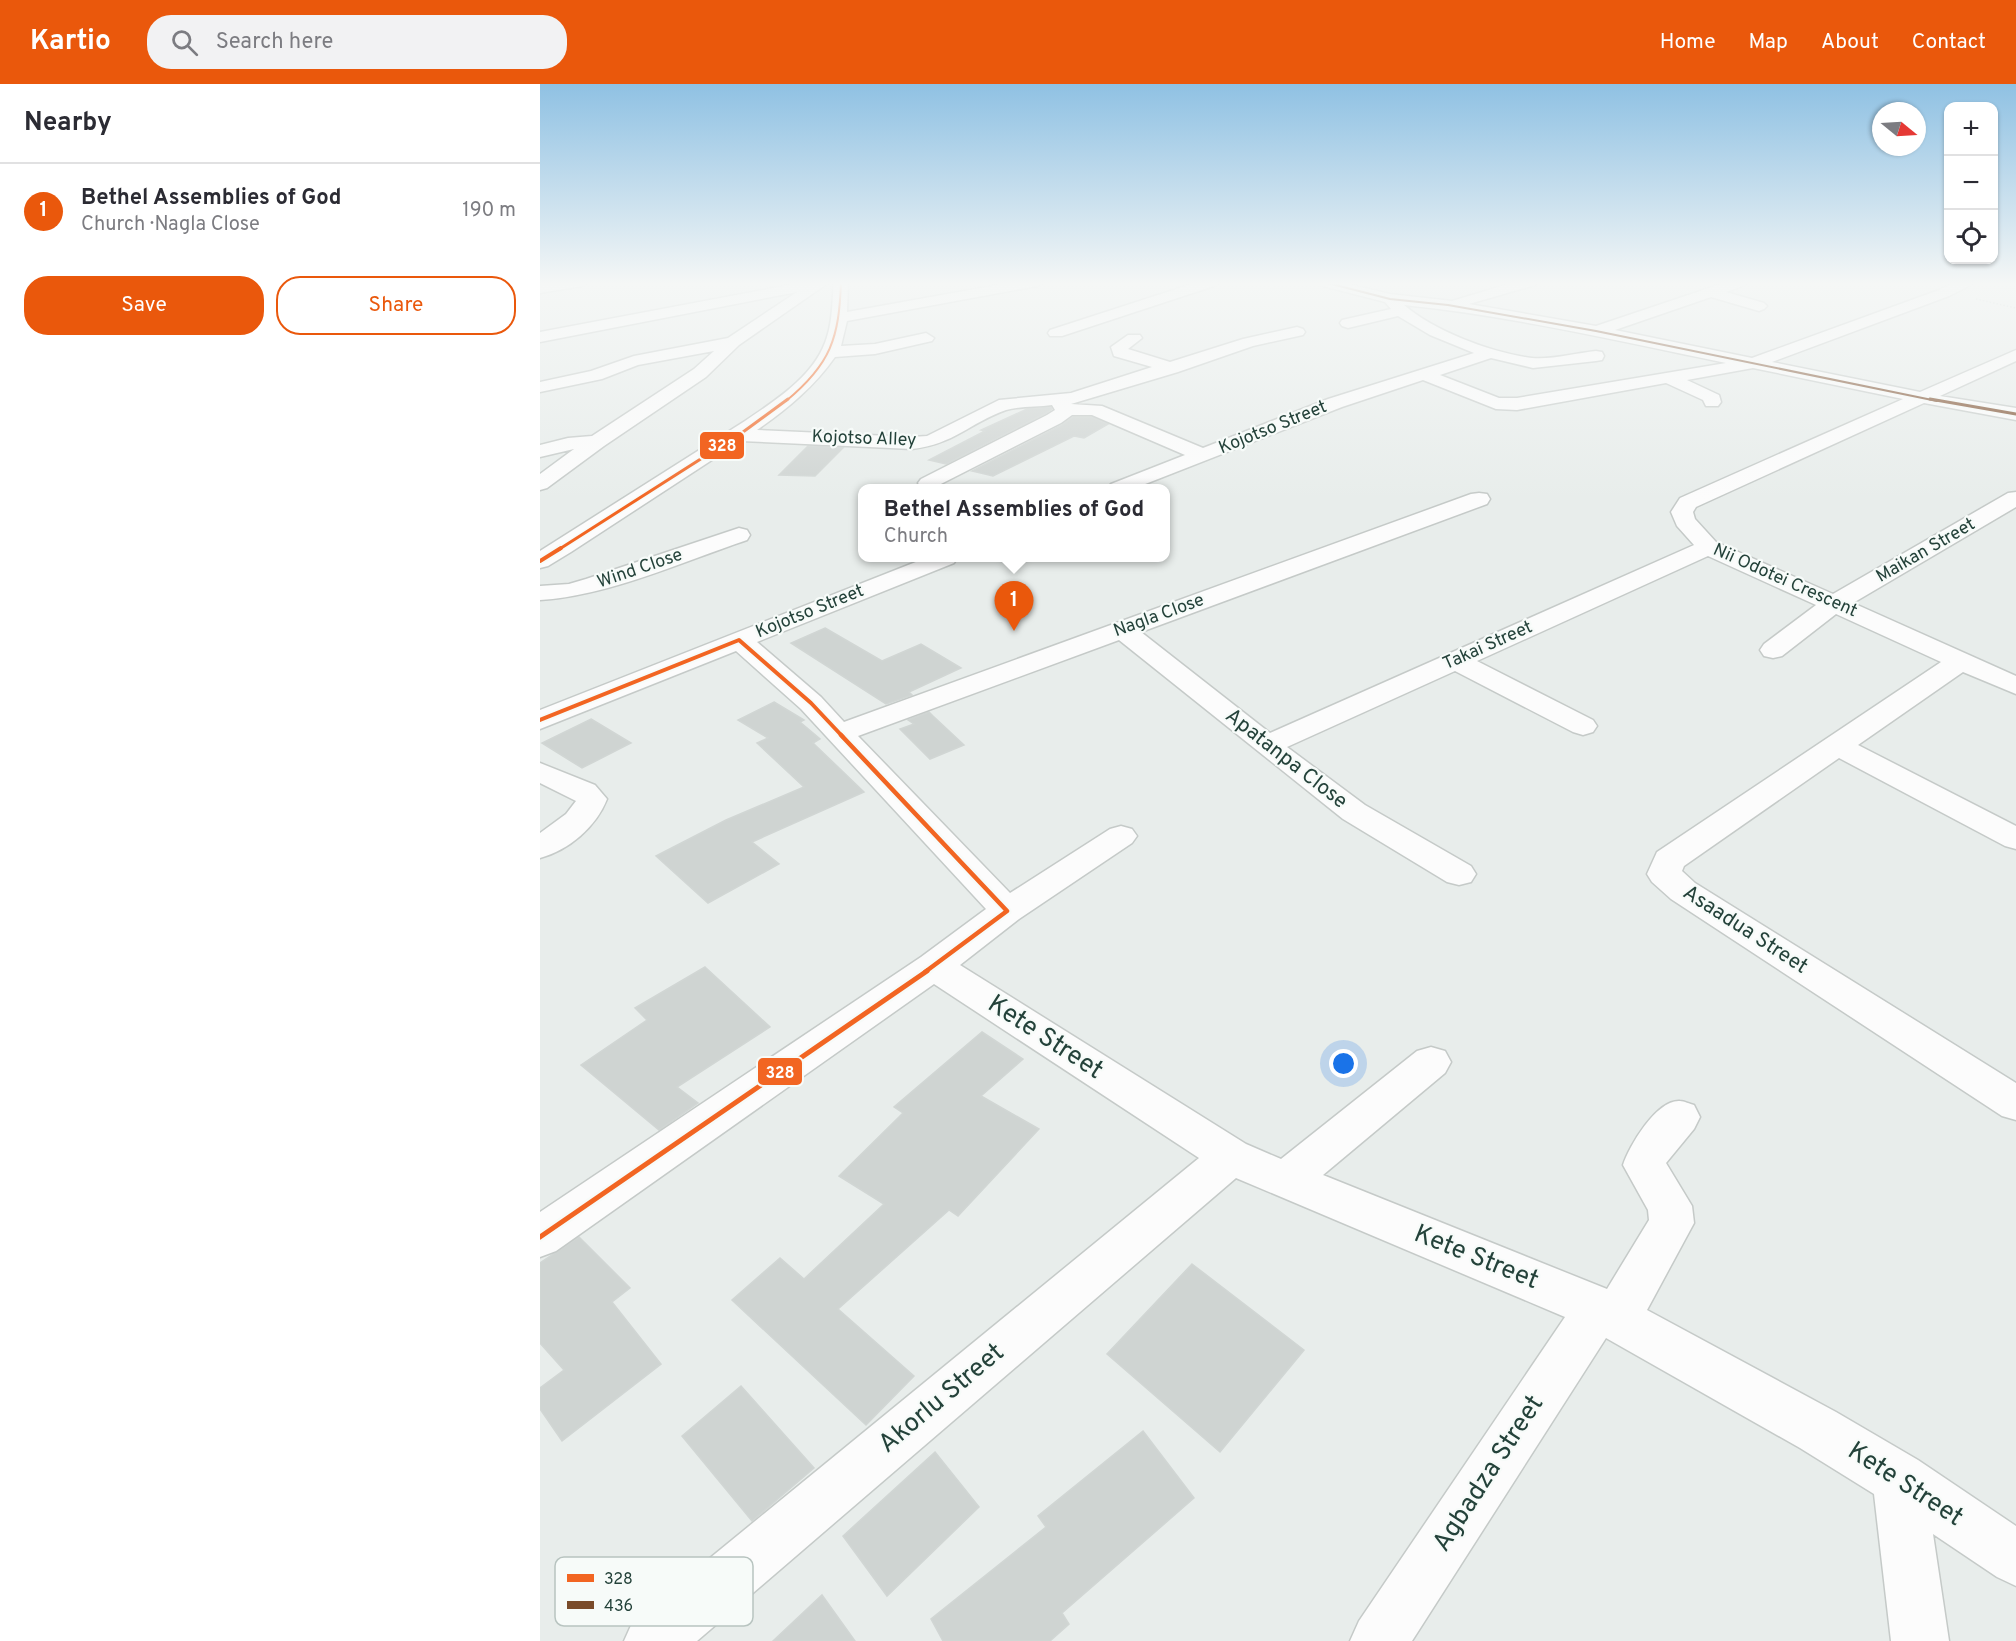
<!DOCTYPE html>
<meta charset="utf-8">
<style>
body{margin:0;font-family:Overpass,sans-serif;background:#f2f2f3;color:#2b2b33}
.controls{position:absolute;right:18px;top:18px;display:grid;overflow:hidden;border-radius:12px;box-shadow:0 2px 4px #0004}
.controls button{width:54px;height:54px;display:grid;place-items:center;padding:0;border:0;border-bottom:2px solid #e1e1e2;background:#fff;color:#2b2b33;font:30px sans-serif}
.compass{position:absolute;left:1332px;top:18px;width:54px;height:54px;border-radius:50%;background:#fff;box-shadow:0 2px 4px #0004;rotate:108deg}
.you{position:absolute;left:804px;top:980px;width:21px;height:21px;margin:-15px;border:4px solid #fff;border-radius:50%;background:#1a73e8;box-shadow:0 0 0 9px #1a73e833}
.badge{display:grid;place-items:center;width:39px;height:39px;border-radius:50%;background:#ea580c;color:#fff;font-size:20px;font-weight:700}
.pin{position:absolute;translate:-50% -50px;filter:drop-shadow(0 2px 3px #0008)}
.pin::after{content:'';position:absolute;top:32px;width:21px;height:18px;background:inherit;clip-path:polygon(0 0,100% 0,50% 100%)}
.popup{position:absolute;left:318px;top:400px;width:312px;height:78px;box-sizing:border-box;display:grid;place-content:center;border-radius:12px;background:#fff;filter:drop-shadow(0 2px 4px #0005);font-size:20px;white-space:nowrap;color:#7c7c81}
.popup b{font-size:22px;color:#2b2b33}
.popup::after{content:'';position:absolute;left:50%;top:100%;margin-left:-12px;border:12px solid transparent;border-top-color:#fff}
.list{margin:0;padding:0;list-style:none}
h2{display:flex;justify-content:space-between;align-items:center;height:78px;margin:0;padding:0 24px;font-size:26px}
h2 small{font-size:20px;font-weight:400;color:#7c7c81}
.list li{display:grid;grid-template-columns:39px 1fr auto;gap:18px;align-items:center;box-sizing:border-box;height:96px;padding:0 24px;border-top:2px solid #e1e1e2}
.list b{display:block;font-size:22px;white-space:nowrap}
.list p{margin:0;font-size:20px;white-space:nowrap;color:#7c7c81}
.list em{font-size:20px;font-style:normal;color:#7c7c81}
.actions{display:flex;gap:12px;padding:18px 24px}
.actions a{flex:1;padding:14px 0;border:2px solid #ea580c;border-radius:24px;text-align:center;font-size:21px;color:#ea580c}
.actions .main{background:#ea580c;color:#fff}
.icon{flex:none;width:33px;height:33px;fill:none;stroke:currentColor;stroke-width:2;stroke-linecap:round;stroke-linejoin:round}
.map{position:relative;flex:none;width:1476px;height:1557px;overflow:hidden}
header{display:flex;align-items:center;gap:36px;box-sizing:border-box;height:84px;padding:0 30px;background:#ea580c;color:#fff}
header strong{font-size:28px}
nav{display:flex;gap:33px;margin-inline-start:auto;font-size:21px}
.search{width:420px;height:54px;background:#f2f2f3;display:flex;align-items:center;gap:15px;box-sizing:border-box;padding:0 21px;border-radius:24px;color:#7c7c81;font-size:22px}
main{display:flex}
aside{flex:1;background:#fff}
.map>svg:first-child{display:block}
.building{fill:#cfd4d2;stroke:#d1d6d4;stroke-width:1.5}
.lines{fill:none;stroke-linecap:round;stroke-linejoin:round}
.minor-casing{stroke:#c5cac8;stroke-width:3}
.path{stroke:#c3ccca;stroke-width:1.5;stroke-dasharray:1.5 2;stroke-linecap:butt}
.minor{fill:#fcfcfc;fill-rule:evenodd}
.bus-1-far4-casing{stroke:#f7fbf9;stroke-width:4.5}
.bus-1-far3-casing{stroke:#f7fbf9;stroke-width:6}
.bus-1-far2-casing{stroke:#f7fbf9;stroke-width:8}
.bus-1-far1-casing{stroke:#f7fbf9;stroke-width:9}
.bus-1-casing{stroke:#f7fbf9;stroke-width:10}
.bus-2-far1-casing{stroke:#f7fbf9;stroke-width:4.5}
.bus-2-casing{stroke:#f7fbf9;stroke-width:6}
.bus-1-far4{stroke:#f26522;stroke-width:2}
.bus-1-far3{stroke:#f26522;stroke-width:3}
.bus-1-far2{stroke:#f26522;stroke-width:4}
.bus-1-far1{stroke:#f26522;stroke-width:4.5}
.bus-1{stroke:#f26522;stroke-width:5}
.bus-2-far1{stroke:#7a4b2a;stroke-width:2}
.bus-2{stroke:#7a4b2a;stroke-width:3}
.labels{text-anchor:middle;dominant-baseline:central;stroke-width:4.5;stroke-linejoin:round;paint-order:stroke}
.far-street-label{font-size:18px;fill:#24423a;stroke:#f7fbf9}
.street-label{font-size:21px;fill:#24423a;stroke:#f7fbf9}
.near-street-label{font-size:26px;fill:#24423a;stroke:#f7fbf9}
.key{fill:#f7fbf9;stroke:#b8c4c0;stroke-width:1.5}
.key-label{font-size:16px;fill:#24423a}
.line-badge{stroke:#f7fbf9;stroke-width:2}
.badge-label{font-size:16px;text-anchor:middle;font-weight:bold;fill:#fff}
</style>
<header>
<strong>Kartio</strong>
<div class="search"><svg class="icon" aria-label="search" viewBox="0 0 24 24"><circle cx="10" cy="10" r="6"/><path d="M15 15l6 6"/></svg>Search here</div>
<nav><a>Home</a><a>Map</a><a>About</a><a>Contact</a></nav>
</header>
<main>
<aside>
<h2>Nearby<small></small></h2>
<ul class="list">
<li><span class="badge">1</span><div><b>Bethel Assemblies of God</b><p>Church · Nagla Close</p></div><em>190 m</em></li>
</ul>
<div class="actions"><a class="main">Save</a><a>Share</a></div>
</aside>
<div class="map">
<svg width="1476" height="1557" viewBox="0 0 1476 1557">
<rect width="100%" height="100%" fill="#e8edeb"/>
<!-- building -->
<path class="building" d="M511,323l1,2 -6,4 -100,51 -17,-4 56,-29 -4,-1 46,-21z
M533,333h19l16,7 -24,14 -10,-2 -81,40 -21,-5 90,-46z
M268,362l35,2 -28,28 -36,-1z
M285,544l57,33 39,-17 40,24 -52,24 3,3 -26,9 -95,-61z
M234,618l30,18 -4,2 20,17 -7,4 51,49 -112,50 27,22 -71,39 -52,-47 70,-36 78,-33 -47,-44 11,-5 -30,-18z
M389,628l4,4 31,29 -34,14 -30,-30 14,-5 -6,-4z
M51,635l40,24 -49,25 -40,-25z
M165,883l65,60 -93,60 21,16 -39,27 -78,-65 66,-45 -12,-12z
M442,948l41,27 -42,37 58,33 -81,87 -9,-6 -111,99 76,67 -48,49 -134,-125 48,-42 24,21 80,-75 -45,-28 64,-63 -9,-6z
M39,1153l51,51 -18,14 49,62 -99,77 -22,-32v-21l24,-18 -24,-27v-80z
M652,1180l112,86 -84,102 -113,-98z
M201,1302l73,82 -62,53 -70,-85z
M603,1347l51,67 -132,115 7,11 -19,17h-107l-12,-22 115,-92 -8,-11z
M395,1368l44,55 -92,89 -44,-60z
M282,1511l33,46h-82z"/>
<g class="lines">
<!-- minor casing -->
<g class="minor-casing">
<path id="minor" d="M17,198h32l-7,4 -42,7v-8z
M265,198l23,1 -89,62 -33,32 -102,69 -57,42 -7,2v-16l34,-25 -34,8v-12l28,-7 24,-2 102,-67 20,-18 -76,14 -36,14 -62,13v-10l51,-11 43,-15 94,-18 69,-46 -257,50v-10z
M294,198h14l-1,30 167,-30h30l-7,4 -190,35 -6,25 34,-2 51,-11 8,5 -2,3 -57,13 -40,3c-21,30 -48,52 -78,73l155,7 15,-1 72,-36 72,-7 81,-26 -38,-11 -3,-9 17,-12h12l2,3 -14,11 42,13 73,-23 54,-12 6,2 2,3 -2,3 -50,11 -75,26 -107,32 31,2 101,42 125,-49 146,-46 -44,-18 -32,-19 -50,12 -6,-2 -2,-3 2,-3 49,-11 -6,-7 -66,-17 -2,-3h23l50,12 62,7 63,-19h22l-2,3 -66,19 127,22 131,-44h20l-2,3 -19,7 38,11 3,3 -3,3 -5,2 -48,-14 -96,33 137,28 187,-68 16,-8h18l-2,3 -22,11 -177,66 148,30 96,-42v11l-76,35 76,12v12l-92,-17 -228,104 -3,5 2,7 21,23 117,52 175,-101 8,-1v15l-163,96 163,73v18l-53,-22 -105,73 158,81v23l-11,-3 -166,-88 -155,108 -2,5 13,12 321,200v37l-14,-4 -331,-217 -19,-17 -5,-8 10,-22 284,-190 -105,-48 -54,42 -9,2 -9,-2 -4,-6 4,-6 52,-39 -108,-49 -231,105 116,59 4,6 -4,6 -10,3 -10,-3 -118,-61 -168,76 78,58 106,61 5,8 -5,8 -12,3 -12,-3 -104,-63 -224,-179 -261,96 152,157 100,-64 11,-3 11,3 5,7 -5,7 -113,76 -59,46 286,179 35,15 136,-108 14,-4 14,4 6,11 -6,11 -122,102 284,114 42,-69 -1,-10 -25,-45c6,-19 34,-66 57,-64 4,0 10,3 14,4l6,12 -6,12 -28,34 26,43 2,17 -47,87 189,102 82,48 98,66v60l-19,-9 -64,-43 16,107h-58l-17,-147 -74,-46 -194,-110 -194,303h-62l9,-20 206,-304 -329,-139 -539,463h-73l9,-20 566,-463 -265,-174 -378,267 -16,6v-45l381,-255 65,-48 -185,-200 -65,-58 -196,78v-19l386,-152h31l-3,5 -197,79 64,55 23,25 627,-228 8,-1 8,1 3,5 -3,5 -346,128 129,101 424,-188 -17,-19 -6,-14 9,-14 223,-99 -150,-31 -66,12 32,15 2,7 -3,4h-12l-3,-6 -37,-17 -149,27 -21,-1 -73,-29 -81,27 -207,81h-28l4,-4 74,-29 -93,-40h-20l-11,8 -126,64h-14l-3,-4 3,-4 126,-64 8,-5 -3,-5c-14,2 -32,1 -46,5 -37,13 -51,34 -94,39l-171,-8 -170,111 -23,14 -8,2v-17l205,-130c31,-21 71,-46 82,-84 6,-18 5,-37 7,-55zM864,221c108,11 215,36 322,58l-209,35h-18l-59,-23 51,-17 42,10 63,-7 6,-1 2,-4 -2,-4 -6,-1c-20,2 -45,9 -64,7 -40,-5 -98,-27 -128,-53z
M658,198h21l-2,3 -155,51h-12l-2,-3 2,-3z
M199,444l8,2 3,5 -3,5c-65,22 -139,56 -207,60v-14l29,-2 17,-5z
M0,679l55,22 12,14c-11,28 -38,51 -67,59v-25l26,-19 10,-13 -36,-18z"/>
</g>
<!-- path -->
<path class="path" d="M1436,215l40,9"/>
<!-- minor -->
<use href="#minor" class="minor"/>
<!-- bus-1-far4 casing -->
<g class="bus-1-far4-casing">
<path id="bus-1-far4" d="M246,317c45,-37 53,-63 55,-119"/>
</g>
<!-- bus-1-far3 casing -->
<g class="bus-1-far3-casing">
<path id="bus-1-far3" d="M18,466l185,-118 45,-33"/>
</g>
<!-- bus-1-far2 casing -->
<g class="bus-1-far2-casing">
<path id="bus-1-far2" d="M0,477l21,-13
M0,636l199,-80 72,63 32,34"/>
</g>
<!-- bus-1-far1 casing -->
<g class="bus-1-far1-casing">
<path id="bus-1-far1" d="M301,651l166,176 -82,61"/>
</g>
<!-- bus-1 casing -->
<g class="bus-1-casing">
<path id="bus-1" d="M0,1153l387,-266"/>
</g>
<!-- bus-2-far1 casing -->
<g class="bus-2-far1-casing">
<path id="bus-2-far1" d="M784,198l66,17 58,6 148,26 341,70"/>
</g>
<!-- bus-2 casing -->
<g class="bus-2-casing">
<path id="bus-2" d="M1390,315l86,15"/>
</g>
<!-- bus-1-far4 -->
<use href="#bus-1-far4" class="bus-1-far4"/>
<!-- bus-1-far3 -->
<use href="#bus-1-far3" class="bus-1-far3"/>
<!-- bus-1-far2 -->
<use href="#bus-1-far2" class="bus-1-far2"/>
<!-- bus-1-far1 -->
<use href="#bus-1-far1" class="bus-1-far1"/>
<!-- bus-1 -->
<use href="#bus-1" class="bus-1"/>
<!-- bus-2-far1 -->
<use href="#bus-2-far1" class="bus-2-far1"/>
<!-- bus-2 -->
<use href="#bus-2" class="bus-2"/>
</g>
<!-- sky -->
<linearGradient id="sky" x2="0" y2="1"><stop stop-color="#8fc1e3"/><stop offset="0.48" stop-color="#f5f7f6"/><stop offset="1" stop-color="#f5f7f6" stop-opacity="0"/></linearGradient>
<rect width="1476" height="416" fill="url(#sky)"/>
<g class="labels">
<!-- far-street labels -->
<g class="far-street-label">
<text transform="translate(733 344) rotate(-22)">Kojotso Street</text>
<text transform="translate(324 355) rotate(2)">Kojotso Alley</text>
<text transform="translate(1386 467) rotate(-30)">Maikan Street</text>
<text transform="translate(100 485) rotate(-19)">Wind Close</text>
<text transform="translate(1245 497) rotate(24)">Nii Odotei Crescent</text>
<text transform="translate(270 528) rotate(-22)">Kojotso Street</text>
<text transform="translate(619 532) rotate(-20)">Nagla Close</text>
<text transform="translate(948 562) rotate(-24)">Takai Street</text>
</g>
<!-- street labels -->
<g class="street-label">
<text transform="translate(746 675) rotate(38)">Apatanpa Close</text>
<text transform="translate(1205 846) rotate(33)">Asaadua Street</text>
</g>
<!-- near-street labels -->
<g class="near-street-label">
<text transform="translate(505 954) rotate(33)">Kete Street</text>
<text transform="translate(936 1174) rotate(22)">Kete Street</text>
<text transform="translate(402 1315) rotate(-40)">Akorlu Street</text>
<text transform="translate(949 1390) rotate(-57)">Agbadza Street</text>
<text transform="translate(1365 1401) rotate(33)">Kete Street</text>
</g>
</g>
<!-- legend -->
<rect x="15" y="1473" width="198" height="69" rx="9" class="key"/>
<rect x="27" y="1490" width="27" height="8" fill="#f26522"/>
<rect x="27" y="1517" width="27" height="8" fill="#7a4b2a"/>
<g class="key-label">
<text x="64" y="1500">328</text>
<text x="64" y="1527">436</text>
</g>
<g class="line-badge">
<rect x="159" y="347" width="46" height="29" rx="6" fill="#f26522"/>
<rect x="217" y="973" width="46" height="29" rx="6" fill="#f26522"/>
</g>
<g class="badge-label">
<text x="182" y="367">328</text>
<text x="240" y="994">328</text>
</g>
</svg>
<div class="controls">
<button>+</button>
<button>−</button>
<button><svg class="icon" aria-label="locate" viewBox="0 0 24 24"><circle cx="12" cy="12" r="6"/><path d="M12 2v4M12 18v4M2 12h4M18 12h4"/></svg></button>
</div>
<svg class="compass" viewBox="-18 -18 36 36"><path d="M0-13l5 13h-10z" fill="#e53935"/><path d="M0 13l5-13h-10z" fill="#7c7c81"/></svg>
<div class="you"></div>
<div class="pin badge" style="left:474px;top:547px">1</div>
<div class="popup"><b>Bethel Assemblies of God</b>Church</div>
</div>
</main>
